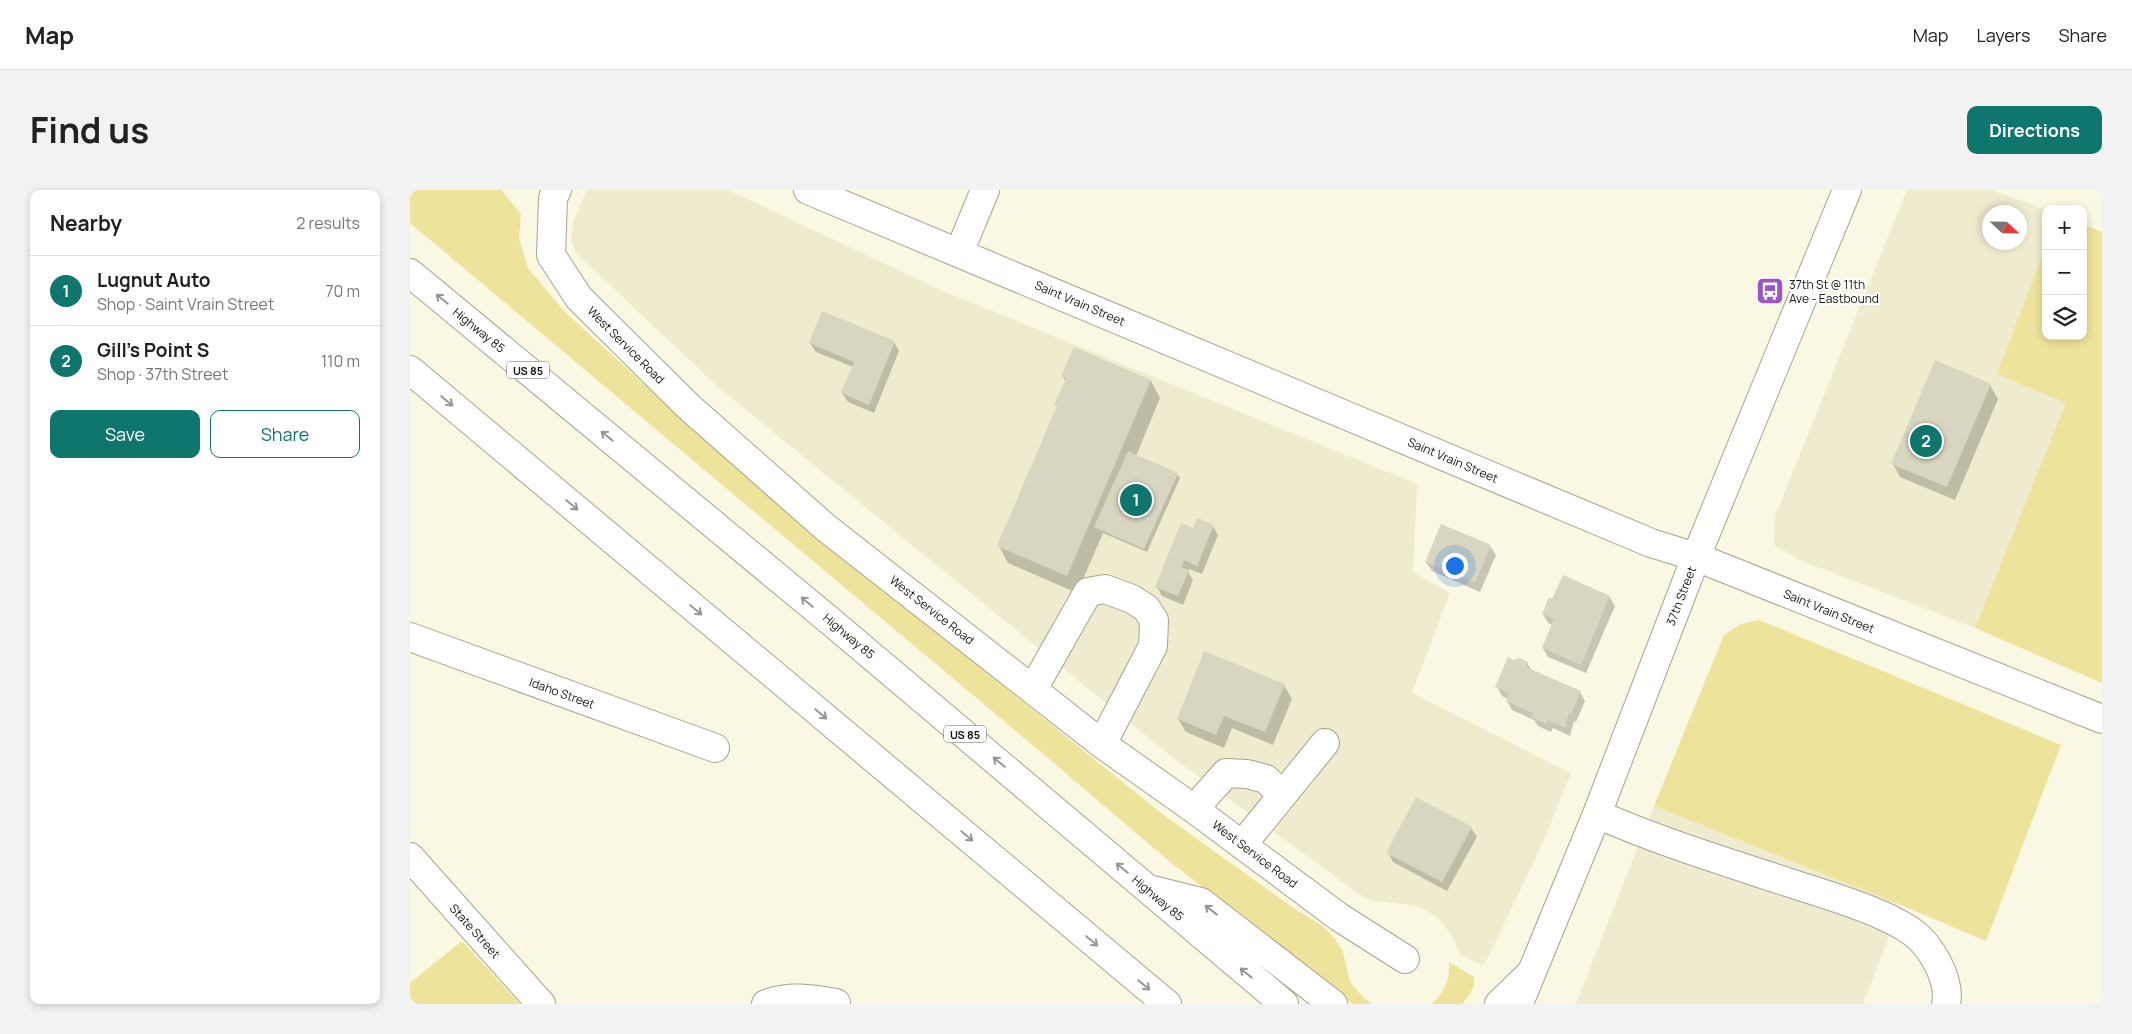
<!DOCTYPE html>
<meta charset="utf-8">
<style>
body{margin:0;font-family:Manrope,sans-serif;background:#f2f2f2;color:#222}
.controls{position:absolute;right:15px;top:15px;display:grid;overflow:hidden;border-radius:10px;box-shadow:0 2px 8px #0003}
.controls button{width:45px;height:45px;display:grid;place-items:center;padding:0;border:0;border-bottom:1px solid #e0e0e0;background:#fff;color:#222;font:25px sans-serif}
.compass{position:absolute;left:1572px;top:15px;width:45px;height:45px;border-radius:50%;background:#fff;box-shadow:0 2px 8px #0003;rotate:112deg}
.you{position:absolute;left:1044px;top:375px;width:18px;height:18px;margin:-12px;border:4px solid #fff;border-radius:50%;background:#1a73e8;box-shadow:0 0 0 8px #1a73e833}
.badge{display:grid;place-items:center;width:32px;height:32px;border-radius:50%;background:#0f766e;color:#fff;font-size:16px;font-weight:700}
.pin{position:absolute;translate:-50% -50%;border:2px solid #fff;box-shadow:0 1px 5px #0006}
.list{margin:0;padding:0;list-style:none}
h2{display:flex;justify-content:space-between;align-items:center;height:65px;margin:0;padding:0 20px;font-size:21px}
h2 small{font-size:16px;font-weight:400;color:#767676}
.list li{display:grid;grid-template-columns:32px 1fr auto;gap:15px;align-items:center;box-sizing:border-box;height:70px;padding:0 20px;border-top:1px solid #e0e0e0}
.list b{display:block;font-size:19px;white-space:nowrap}
.list p{margin:0;font-size:16px;white-space:nowrap;color:#767676}
.list em{font-size:16px;font-style:normal;color:#767676}
.actions{display:flex;gap:10px;padding:15px 20px}
.actions a{flex:1;padding:11px 0;border:1px solid #0f766e;border-radius:10px;text-align:center;font-size:18px;color:#0f766e}
.actions .main{background:#0f766e;color:#fff}
.icon{flex:none;width:28px;height:28px;fill:none;stroke:currentColor;stroke-width:2;stroke-linecap:round;stroke-linejoin:round}
.map{position:relative;flex:none;width:1692px;height:814px;overflow:hidden;border-radius:10px}
header{display:flex;align-items:center;gap:30px;box-sizing:border-box;height:70px;padding:0 25px;background:#fff;border-bottom:1px solid #e0e0e0}
header strong{font-size:24px}
nav{display:flex;gap:28px;margin-inline-start:auto;font-size:18px}
.intro{display:flex;align-items:center;justify-content:space-between;box-sizing:border-box;height:120px;padding:0 30px}
h1{margin:0;font-size:35px}
.button{padding:12px 22px;border-radius:10px;background:#0f766e;color:#fff;font-size:18px;font-weight:700}
main{display:flex;gap:30px;padding:0 30px}
aside{flex:1;background:#fff;border-radius:10px;box-shadow:0 2px 8px #0003}
.map>svg:first-child{display:block}
.built{fill:#efebcf;fill-rule:evenodd}
.green{fill:#eee39a}
.shadow{fill:#0003}
.building{fill:#d8d5c1}
.lines{fill:none;stroke-linecap:round;stroke-linejoin:round}
.minor-casing{stroke:#a6a491;stroke-width:30}
.major-casing{stroke:#a6a491;stroke-width:30}
.highway-casing{stroke:#a6a491;stroke-width:30}
.minor{stroke:#fff;stroke-width:28}
.major{stroke:#fff;stroke-width:28}
.highway{stroke:#fff;stroke-width:28}
.oneway{stroke:#969693}
.labels{text-anchor:middle;dominant-baseline:central;stroke-width:4;stroke-linejoin:round;paint-order:stroke}
.shield{fill:#fff;stroke:#5c5b56;stroke-width:1}
.shield-label{font-size:11px;font-weight:bold;fill:#16150e}
.poi-label{font-size:12px;fill:#16150e;stroke:#fff;text-anchor:start}
.street-label{font-size:12px;fill:#16150e;stroke:#fff}
</style>
<header>
<strong>Map</strong>
<nav><a>Map</a><a>Layers</a><a>Share</a></nav>
</header>
<div class="intro"><h1>Find us</h1><a class="button">Directions</a></div>
<main>
<aside>
<h2>Nearby<small>2 results</small></h2>
<ul class="list">
<li><span class="badge">1</span><div><b>Lugnut Auto</b><p>Shop · Saint Vrain Street</p></div><em>70 m</em></li>
<li><span class="badge">2</span><div><b>Gill's Point S</b><p>Shop · 37th Street</p></div><em>110 m</em></li>
</ul>
<div class="actions"><a class="main">Save</a><a>Share</a></div>
</aside>
<div class="map">
<svg width="1692" height="814" viewBox="0 0 1692 814">
<rect width="100%" height="100%" fill="#faf7e2"/>
<!-- built -->
<path class="built" d="M177,0h141l215,101 474,193 -4,88 37,21 -38,100 159,80 -30,74 -56,116 -4,2 -21,-11 -9,-19 -13,-18 -16,-9 -16,-4 -33,-3 -13,-6 -188,-138 -454,-370 -143,-135 -4,-13 3,-19z
M1497,0h85l54,20v36l-49,128 70,29 -92,225 -175,-68 -26,-15 1,-29zM1580,22h30v30h-30z
M1244,616l247,99 -38,99h-287z"/>
<!-- green -->
<path class="green" d="M0,0h91l20,24 -2,24 9,30 36,43 196,179 401,323 128,92 34,21 12,13 8,13 7,30 14,16 8,6h-19l-6,-4 -178,-139 -127,-108 -632,-530z
M1673,34l19,8v451l-127,-55 91,-225 -69,-29 49,-128v90h37z
M1349,430l302,125 -75,196 -85,-36 -247,-99 70,-171 17,-11z
M52,751l58,63h-110v-21z
M1039,772l25,15c2,9 -5,20 -12,27h-30c13,-13 18,-23 17,-42z"/>
<!-- shadow -->
<path class="shadow" d="M484,152l5,9 -25,62 -26,-11 -6,-9 11,-26 -37,-15 -6,-9z
M664,158l77,33 9,17 -24,58 41,18 3,4 -33,74 -44,-19 -26,60 -69,-30 -9,-17 59,-138 -2,-3 10,-24 -4,-5z
M1580,195l8,14 -43,101 -55,-23 -7,-13z
M803,336l5,9 -16,39 -13,-5 -1,3 5,8 -10,25 -21,-9 -5,-9 37,-57z
M1080,356l6,9 -16,37 -48,-21 -6,-9z
M1199,406l6,10 -29,67 -38,-16 -5,-9 10,-23 -5,-2 -5,-9 10,-13z
M1109,469l8,4 5,8 48,21 5,9 -9,21 -2,-1 -4,15 -17,-8 -2,4 -13,-6 -4,-6 -22,-10 -5,-9 1,-2 -6,-3 -5,-9 17,-26z
M874,495l8,14 -19,46 -41,-17 -8,20 -38,-16 -8,-13z
M1061,638l6,9 -30,54 -54,-29 -5,-10z"/>
<!-- building -->
<path class="building" d="M412,121l73,30 -26,64 -28,-12 13,-31 -45,-19z
M664,157l77,33 -84,196 -70,-30 60,-140 -3,-1 12,-27 -5,-2z
M1525,170l56,24 -44,103 -56,-23z
M718,261l50,22 -34,76 -50,-22z
M787,328l17,7 -17,41 -13,-6 -2,7 7,3 -11,26 -23,-9 26,-64 12,5z
M1031,334l50,21 -16,38 -50,-21z
M1153,385l47,21 -29,69 -39,-17 12,-29 -12,-5 7,-17 3,2z
M794,461l81,33 -20,48 -41,-16 -8,19 -39,-16z
M1098,467l6,3 5,-2 9,4 -2,5 55,24 -10,23 -2,-1 -4,15 -17,-8 -2,4 -15,-7 2,-4 -27,-12 3,-8 -14,-6z
M1006,607l56,30 -30,55 -56,-29z"/>
<g class="lines">
<!-- minor casing -->
<g class="minor-casing">
<path id="minor" d="M147,0l-4,8 -2,57 28,43 110,109 136,120 277,217 92,65 145,108 66,42
M398,0l843,353 45,14 406,162
M549,63l26,-63
M0,447l305,111
M623,499l55,-97 17,-3 27,10 14,9 8,12 -1,26 -51,98
M784,619l32,-36 21,1 19,5 16,16
M1187,624c61,27 126,47 190,68 39,13 91,27 124,49 20,14 40,49 35,73
M832,655l83,-102
M0,667l131,147
M356,814c24,-9 46,-5 70,-1"/>
</g>
<!-- major casing -->
<g class="major-casing">
<path id="major" d="M1112,806l75,-182 99,-257 151,-367"/>
</g>
<!-- highway casing -->
<g class="highway-casing">
<path id="highway" d="M0,83l419,347 455,384
M0,180l757,634
M743,700l48,12 132,102
M1089,814l31,-30"/>
</g>
<!-- minor -->
<use href="#minor" class="minor"/>
<!-- major -->
<use href="#major" class="major"/>
<!-- highway -->
<use href="#highway" class="highway"/>
</g>
<!-- one-way arrows -->
<defs><path id="oneway-shaft" d="M-6 0H5M1.5-3L5.5 0L1.5 3" fill="none" stroke-width="1.6" stroke-linecap="round" stroke-linejoin="round" transform="scale(1.25)"/></defs>
<g class="oneway">
<use href="#oneway-shaft" transform="translate(32 109) rotate(-141)"/>
<use href="#oneway-shaft" transform="translate(37 211) rotate(40)"/>
<use href="#oneway-shaft" transform="translate(197 246) rotate(-141)"/>
<use href="#oneway-shaft" transform="translate(162 315) rotate(40)"/>
<use href="#oneway-shaft" transform="translate(397 412) rotate(-140)"/>
<use href="#oneway-shaft" transform="translate(286 420) rotate(40)"/>
<use href="#oneway-shaft" transform="translate(411 524) rotate(40)"/>
<use href="#oneway-shaft" transform="translate(589 572) rotate(-140)"/>
<use href="#oneway-shaft" transform="translate(557 646) rotate(40)"/>
<use href="#oneway-shaft" transform="translate(712 678) rotate(-140)"/>
<use href="#oneway-shaft" transform="translate(801 720) rotate(-142)"/>
<use href="#oneway-shaft" transform="translate(682 751) rotate(40)"/>
<use href="#oneway-shaft" transform="translate(836 783) rotate(-140)"/>
<use href="#oneway-shaft" transform="translate(734 795) rotate(40)"/>
</g>
<!-- icons -->
<defs>
<g id="bus-square" transform="scale(1.4375)"><rect x="-9" y="-9" width="18" height="18" rx="4" fill="#9c54c8" stroke="#fff"/><path d="M-5-6H5V4H4V6H2V4H-2V6H-4V4H-5ZM-3.5-4V0h7V-4ZM-3.5 1.2v1.5H-2V1.2ZM2 1.2v1.5H3.5V1.2Z" fill="#fff"/></g>
</defs>
<g fill-rule="evenodd">
<use href="#bus-square" x="1360" y="101"/>
</g>
<g class="labels">
<!-- shield labels -->
<g class="shield">
<rect x="97" y="171.5" width="42" height="17" rx="4"/>
<rect x="534" y="535.5" width="42" height="17" rx="4"/>
</g>
<g class="shield-label">
<text x="118" y="180">US 85</text>
<text x="555" y="544">US 85</text>
</g>
<!-- poi labels -->
<g class="poi-label">
<text x="1379" y="94">37th St @ 11th<tspan x="1379" dy="14">Ave - Eastbound</tspan></text>
</g>
<!-- street labels -->
<g class="street-label">
<text transform="translate(670 113) rotate(23)">Saint Vrain Street</text>
<text transform="translate(69 140) rotate(39)">Highway 85</text>
<text transform="translate(216 155) rotate(45)">West Service Road</text>
<text transform="translate(1043 270) rotate(23)">Saint Vrain Street</text>
<text transform="translate(1271 406) rotate(-69)">37th Street</text>
<text transform="translate(522 420) rotate(38)">West Service Road</text>
<text transform="translate(1419 421) rotate(22)">Saint Vrain Street</text>
<text transform="translate(439 446) rotate(40)">Highway 85</text>
<text transform="translate(152 503) rotate(20)">Idaho Street</text>
<text transform="translate(845 664) rotate(37)">West Service Road</text>
<text transform="translate(748 708) rotate(40)">Highway 85</text>
<text transform="translate(65 741) rotate(48)">State Street</text>
</g>
</g>
</svg>
<div class="controls">
<button>+</button>
<button>−</button>
<button><svg class="icon" aria-label="layers" viewBox="0 0 24 24"><path d="M12 4l9 5-9 5-9-5zM3 14l9 5 9-5"/></svg></button>
</div>
<svg class="compass" viewBox="-18 -18 36 36"><path d="M0-13l5 13h-10z" fill="#e53935"/><path d="M0 13l5-13h-10z" fill="#767676"/></svg>
<div class="you"></div>
<div class="pin badge" style="left:726px;top:310px">1</div>
<div class="pin badge" style="left:1516px;top:251px">2</div>
</div>
</main>
